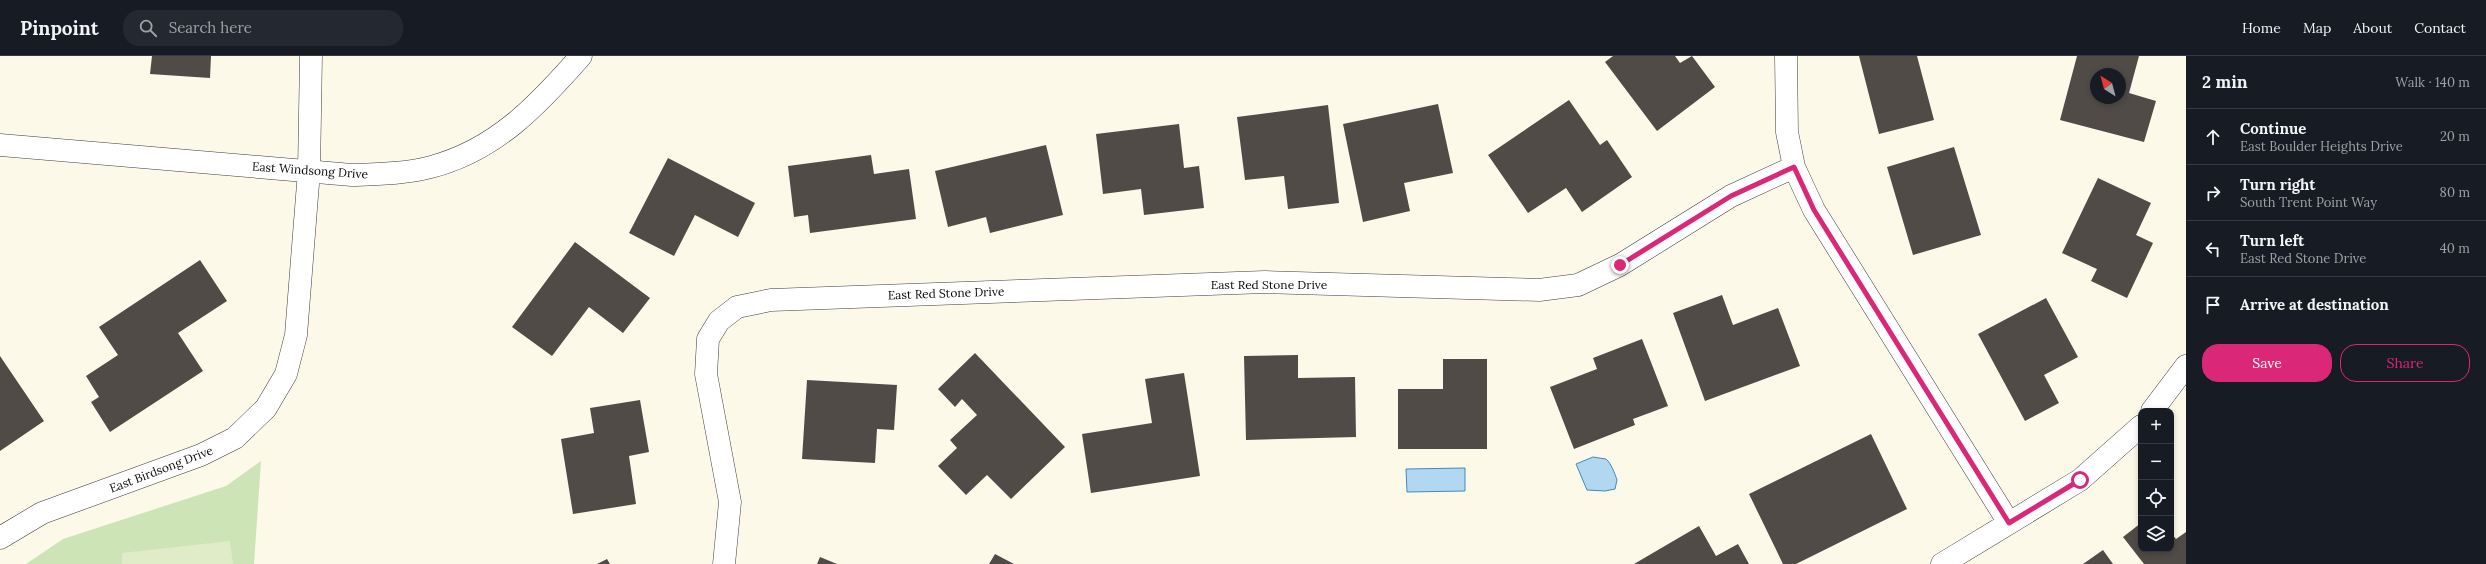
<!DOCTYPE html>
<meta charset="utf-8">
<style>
body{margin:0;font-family:Lora,serif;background:#242831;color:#f1f3f6}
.controls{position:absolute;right:12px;bottom:12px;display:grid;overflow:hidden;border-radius:8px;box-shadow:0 2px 6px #0003}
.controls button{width:36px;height:36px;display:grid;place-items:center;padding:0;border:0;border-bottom:1px solid #363941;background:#171b24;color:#f1f3f6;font:20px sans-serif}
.compass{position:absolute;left:2090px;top:12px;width:36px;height:36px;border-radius:50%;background:#171b24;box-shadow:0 2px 6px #0003;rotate:324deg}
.stop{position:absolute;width:12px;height:12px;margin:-9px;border:3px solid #db2777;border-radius:50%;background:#fff}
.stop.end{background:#db2777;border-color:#fff;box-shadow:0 1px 4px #0008}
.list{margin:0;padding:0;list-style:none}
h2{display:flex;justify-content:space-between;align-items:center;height:52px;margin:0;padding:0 16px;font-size:17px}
h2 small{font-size:13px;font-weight:400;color:#9ea1a6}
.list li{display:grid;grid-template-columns:26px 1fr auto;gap:12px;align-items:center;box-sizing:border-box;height:56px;padding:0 16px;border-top:1px solid #363941}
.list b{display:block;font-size:15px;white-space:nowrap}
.list p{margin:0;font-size:13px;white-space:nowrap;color:#9ea1a6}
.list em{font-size:13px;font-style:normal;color:#9ea1a6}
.actions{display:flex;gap:8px;padding:12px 16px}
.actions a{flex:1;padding:9px 0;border:1px solid #db2777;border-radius:16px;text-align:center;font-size:14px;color:#db2777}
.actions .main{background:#db2777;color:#fff}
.icon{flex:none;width:22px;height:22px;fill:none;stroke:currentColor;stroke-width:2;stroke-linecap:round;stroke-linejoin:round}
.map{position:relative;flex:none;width:2186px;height:508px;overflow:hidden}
header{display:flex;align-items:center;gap:24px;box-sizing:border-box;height:56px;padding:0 20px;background:#171b24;border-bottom:1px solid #363941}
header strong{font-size:19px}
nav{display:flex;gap:22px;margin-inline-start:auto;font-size:14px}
.search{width:280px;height:36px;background:#242831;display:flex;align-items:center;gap:10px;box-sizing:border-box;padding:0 14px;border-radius:16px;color:#9ea1a6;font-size:15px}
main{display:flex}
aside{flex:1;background:#171b24}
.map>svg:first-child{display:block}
.green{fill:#cde4b6}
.pitch{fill:#dfecc7}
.water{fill:#b1d8f0;stroke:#3e8bc1}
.building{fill:#514b47;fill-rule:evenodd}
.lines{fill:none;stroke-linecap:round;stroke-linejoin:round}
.street-casing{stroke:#3d3d3d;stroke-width:23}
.street{stroke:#fff;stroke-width:22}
.route{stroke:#db2777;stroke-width:5}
.labels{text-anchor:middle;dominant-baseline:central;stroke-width:4;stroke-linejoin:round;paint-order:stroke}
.street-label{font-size:12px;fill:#0a0a0a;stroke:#fff}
</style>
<header>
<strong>Pinpoint</strong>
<div class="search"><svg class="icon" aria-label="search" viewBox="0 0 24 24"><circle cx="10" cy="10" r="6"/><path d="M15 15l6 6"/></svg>Search here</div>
<nav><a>Home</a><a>Map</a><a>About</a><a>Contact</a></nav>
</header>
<main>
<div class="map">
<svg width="2186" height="508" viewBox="0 0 2186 508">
<rect width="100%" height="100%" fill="#fdf9e8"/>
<!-- green -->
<path class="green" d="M261,405l-7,103h-228l37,-25 163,-53z"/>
<!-- pitch -->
<path class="pitch" d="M230,485l3,23h-111v-11z"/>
<!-- water -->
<path class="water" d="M1593,401l13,2c5,4 9,15 11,21l-2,9 -10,2 -18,-1 -11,-26z
M1465,412v23l-58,1 -1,-23z"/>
<!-- building -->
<path class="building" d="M152,0h59l-1,22 -60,-4z
M1613,0h62l5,7 12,-7 23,31 -58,44 -52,-69z
M1859,0h58l17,64 -55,14z
M2077,0h62l-10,37 27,8 -12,41 -84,-22zM2096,18h24v24h-24z
M1569,44l31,45 7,-5 25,37 -50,35 -16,-24 -38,25 -40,-58z
M1438,48l15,69 -49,10 6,28 -47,11 -20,-98z
M1328,49l11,98 -51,6 -4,-33 -39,4 -8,-63z
M1179,68l5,44 15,-2 5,42 -60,7 -3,-26 -38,5 -7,-60z
M1046,89l17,70 -73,18 -4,-16 -38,10 -13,-56z
M1954,91l27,88 -68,20 -26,-88z
M871,99l3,19 35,-5 7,50 -106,14 -2,-18 -14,2 -6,-51z
M668,102l87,45 -17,34 -43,-22 -21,41 -45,-23z
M2098,122l53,25 -15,32 17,8 -26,55 -36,-17 6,-12 -35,-16z
M575,186l75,56 -27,35 -34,-26 -37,49 -40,-29z
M200,204l27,41 -49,32 25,38 -93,61 -19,-30 8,-5 -13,-21 32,-21 -19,-28z
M1722,239l11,30 45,-17 22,58 -95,35 -32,-88z
M2046,242l32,59 -34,18 15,28 -34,18 -47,-87z
M1642,283l26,67 -35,13 2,6 -61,24 -24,-62 47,-18 -4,-11z
M975,297l90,94 -54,52 -24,-24 -21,20 -28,-29 19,-18 -7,-8 27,-25 -15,-16 -7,8 -17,-18z
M1298,299v23l57,-1 1,60 -110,3 -2,-84z
M0,300l44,65 -44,30z
M1443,303h44v90h-89v-60h45z
M1184,317l16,103 -109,17 -9,-59 70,-11 -7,-44z
M807,324l90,5 -3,45 -17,-1 -2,34 -73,-4z
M640,344l9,52 -20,4 7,48 -63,10 -12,-75 33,-6 -4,-25z
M1871,378l36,75 -111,55h-13l-34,-70z
M2141,467v26h30v-16l5,6 10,-7v32h-42l-21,-27z
M1699,470l17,30 22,-12 11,20h-115z
M2103,494l10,14h-30z
M995,498l19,10h-25z
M820,501l17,7h-20z
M607,503l3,5h-13z"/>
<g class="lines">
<!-- street casing -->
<g class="street-casing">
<path id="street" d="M1786,0l1,76 7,35 20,43 195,313
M0,89l352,30c26,-1 53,-1 79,-8 65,-17 107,-62 150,-111
M2152,355l34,-45
M0,482l42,-25 159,-58 34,-17 31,-30 20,-34 10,-39 13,-164 2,-115
M724,508l6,-62 -24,-128 2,-35 11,-18 18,-14 34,-7 494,-18 274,8 39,-5 42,-20 111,-69 63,-29
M1942,508l138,-84 61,-54"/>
</g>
<!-- street -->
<use href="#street" class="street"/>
</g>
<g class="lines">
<!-- route -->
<path class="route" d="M1620,209l111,-69 63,-29 20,43 195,313 71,-43"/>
</g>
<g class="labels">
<!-- street labels -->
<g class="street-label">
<text transform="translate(310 114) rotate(4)">East Windsong Drive</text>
<text x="1269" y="228">East Red Stone Drive</text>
<text transform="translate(946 237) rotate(-2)">East Red Stone Drive</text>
<text transform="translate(161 413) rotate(-21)">East Birdsong Drive</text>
</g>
</g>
</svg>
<div class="controls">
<button>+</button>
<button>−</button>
<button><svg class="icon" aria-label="locate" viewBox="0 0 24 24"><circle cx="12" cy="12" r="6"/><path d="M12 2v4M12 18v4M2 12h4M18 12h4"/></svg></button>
<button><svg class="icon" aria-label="layers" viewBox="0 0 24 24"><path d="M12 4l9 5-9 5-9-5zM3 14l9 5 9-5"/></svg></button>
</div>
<svg class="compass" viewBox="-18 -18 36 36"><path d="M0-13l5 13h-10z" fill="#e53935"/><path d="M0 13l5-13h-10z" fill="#9ea1a6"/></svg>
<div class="stop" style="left:2080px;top:424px"></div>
<div class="stop end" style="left:1620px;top:209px"></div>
</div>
<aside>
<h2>2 min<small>Walk · 140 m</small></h2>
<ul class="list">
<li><svg class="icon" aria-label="ahead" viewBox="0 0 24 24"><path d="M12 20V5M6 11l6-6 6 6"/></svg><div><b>Continue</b><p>East Boulder Heights Drive</p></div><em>20 m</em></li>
<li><svg class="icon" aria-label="right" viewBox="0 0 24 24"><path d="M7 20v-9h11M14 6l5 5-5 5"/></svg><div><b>Turn right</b><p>South Trent Point Way</p></div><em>80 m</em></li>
<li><svg class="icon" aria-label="left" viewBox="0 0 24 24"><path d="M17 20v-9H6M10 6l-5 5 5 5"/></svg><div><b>Turn left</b><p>East Red Stone Drive</p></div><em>40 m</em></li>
<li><svg class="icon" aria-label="arrive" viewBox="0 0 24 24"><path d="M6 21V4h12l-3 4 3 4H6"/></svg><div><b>Arrive at destination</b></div></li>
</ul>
<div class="actions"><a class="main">Save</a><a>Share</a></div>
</aside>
</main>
